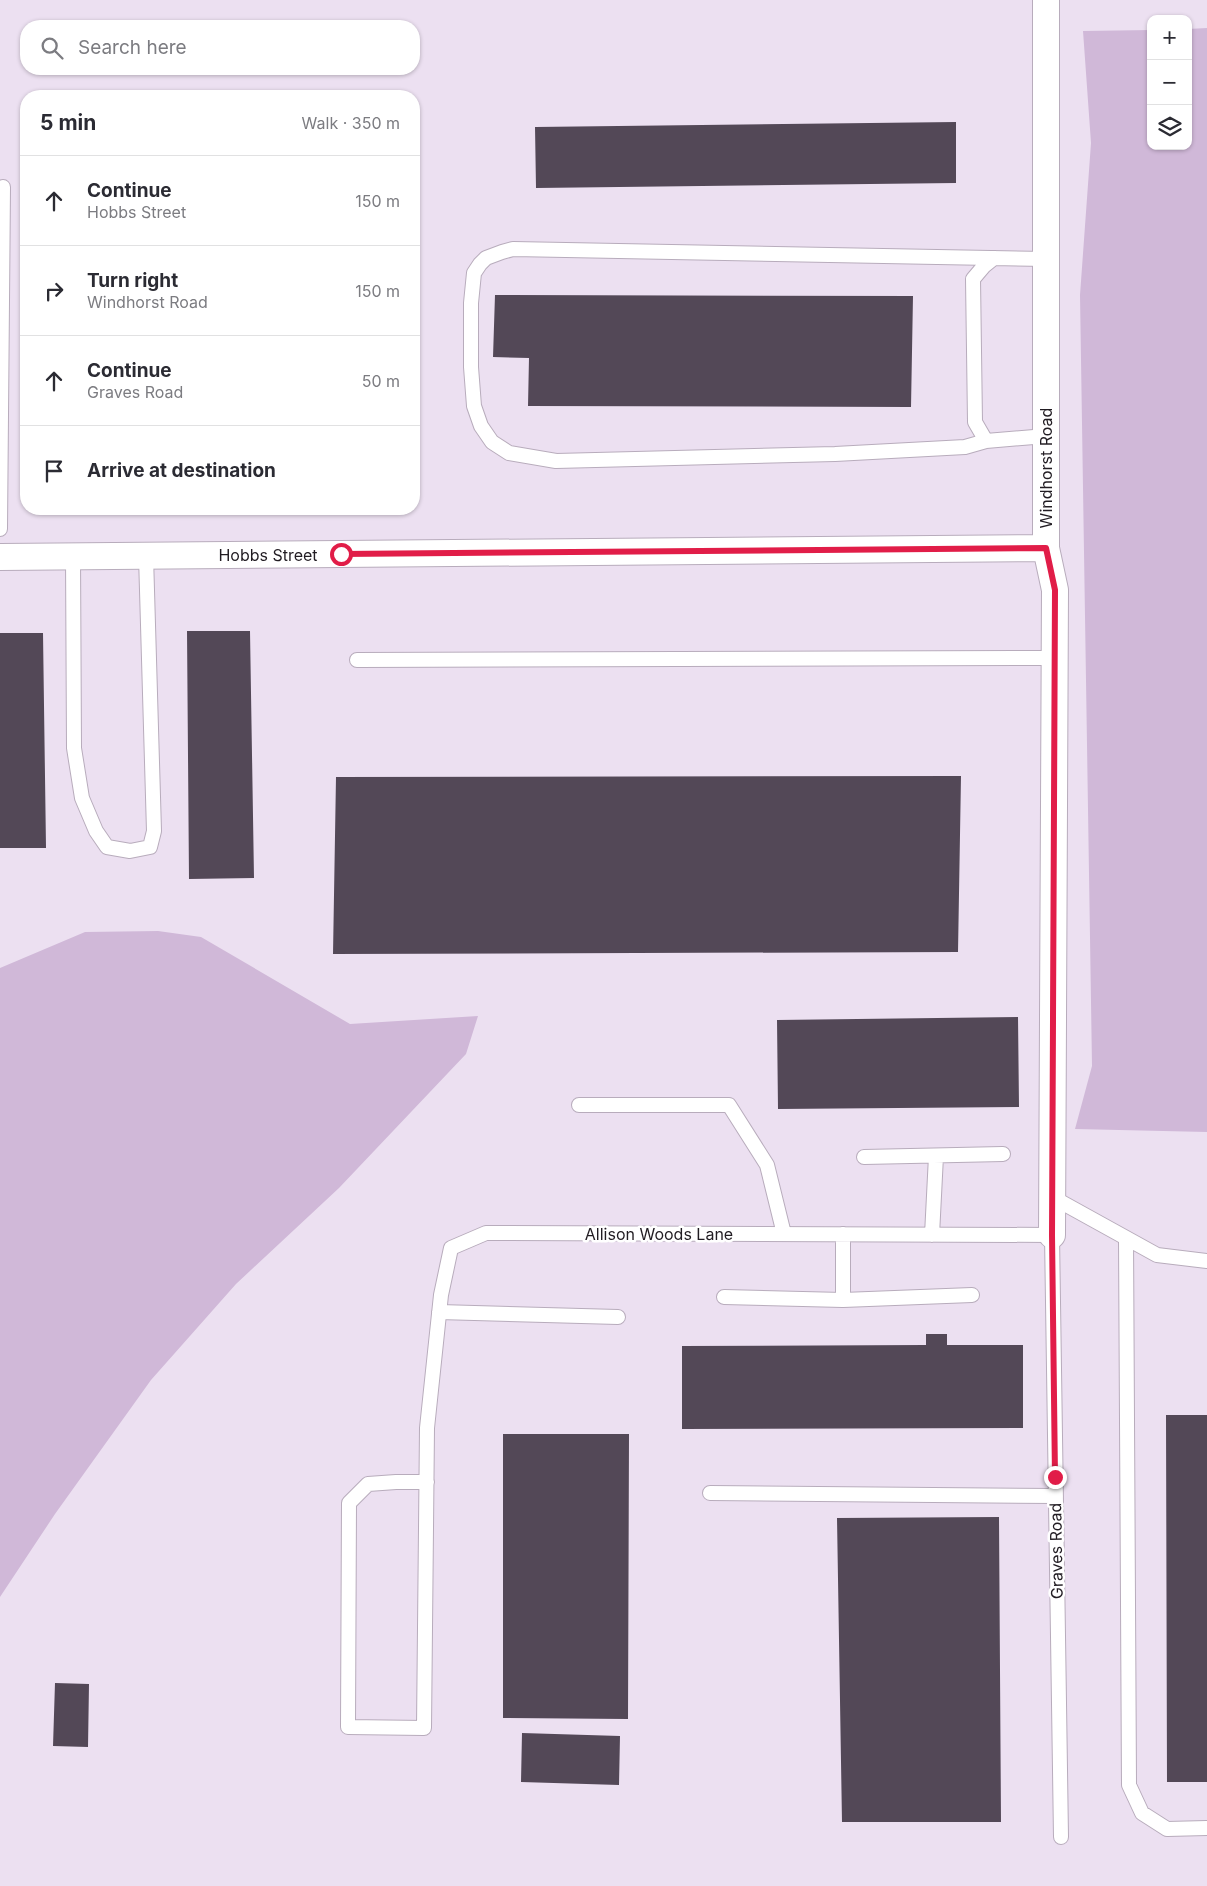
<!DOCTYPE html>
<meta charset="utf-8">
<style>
body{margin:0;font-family:Inter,sans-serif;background:#f7f7f7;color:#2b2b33}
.controls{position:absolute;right:15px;top:15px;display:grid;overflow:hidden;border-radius:10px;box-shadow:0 1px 4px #0004}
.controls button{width:45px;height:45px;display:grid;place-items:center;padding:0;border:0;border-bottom:1px solid #e1e1e2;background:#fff;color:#2b2b33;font:25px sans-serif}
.stop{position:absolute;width:15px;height:15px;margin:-11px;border:4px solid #e11d48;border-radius:50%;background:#fff}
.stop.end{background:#e11d48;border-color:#fff;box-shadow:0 1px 5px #0008}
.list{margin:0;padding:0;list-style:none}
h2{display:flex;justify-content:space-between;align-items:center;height:65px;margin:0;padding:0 20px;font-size:21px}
h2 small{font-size:16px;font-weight:400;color:#7c7c81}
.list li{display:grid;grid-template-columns:32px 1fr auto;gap:15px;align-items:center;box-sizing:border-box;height:90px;padding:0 20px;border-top:1px solid #e1e1e2}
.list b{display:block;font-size:19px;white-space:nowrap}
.list p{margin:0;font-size:16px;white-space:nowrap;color:#7c7c81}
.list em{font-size:16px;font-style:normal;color:#7c7c81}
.icon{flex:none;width:28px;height:28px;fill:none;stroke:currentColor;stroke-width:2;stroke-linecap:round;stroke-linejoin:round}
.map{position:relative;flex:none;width:1207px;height:1886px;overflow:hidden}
.search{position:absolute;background:#fff;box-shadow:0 1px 4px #0004;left:20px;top:20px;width:400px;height:55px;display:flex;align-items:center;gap:12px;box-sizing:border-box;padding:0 18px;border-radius:20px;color:#7c7c81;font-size:19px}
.panel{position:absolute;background:#fff;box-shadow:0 1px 4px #0004;left:20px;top:90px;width:400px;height:425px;border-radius:20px}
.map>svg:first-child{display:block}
.green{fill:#d0b8d8}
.building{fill:#534857}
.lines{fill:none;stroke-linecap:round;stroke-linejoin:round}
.lane-casing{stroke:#b8acbc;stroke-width:16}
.street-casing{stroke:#b8acbc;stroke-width:28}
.lane{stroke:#fff;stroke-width:14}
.street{stroke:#fff;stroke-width:26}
.route{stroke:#e11d48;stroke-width:6}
.labels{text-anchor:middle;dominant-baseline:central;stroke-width:5;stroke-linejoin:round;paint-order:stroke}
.street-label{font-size:16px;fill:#211c22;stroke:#fff}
</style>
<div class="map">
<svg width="1207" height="1886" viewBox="0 0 1207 1886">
<rect width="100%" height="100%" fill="#ece0f1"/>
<!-- green -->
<path class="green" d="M1207,28v1104l-132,-3 17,-63 -12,-771 11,-152 -8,-112 68,-1v116h37v-117z
M158,931l43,6 149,87 128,-8 -12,38 -127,134 -103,96 -85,96 -96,134 -55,83v-629l85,-36z"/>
<!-- building -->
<path class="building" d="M956,122v61l-420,5 -1,-61z
M495,295l418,1 -2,111 -383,-1 1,-48 -36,-1z
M187,631h63l4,247 -65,1z
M0,633h43l3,215h-46z
M961,776l-3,176 -625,2 3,-177z
M1018,1017l1,90 -241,2 -1,-89z
M926,1334h21v11h76v83l-341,1v-83l244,-1z
M1166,1415h41v367h-40z
M503,1434h126l-1,285 -125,-1z
M999,1517l2,305h-159l-5,-304z
M55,1683l34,1 -1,63 -35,-1z
M522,1733l98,3 -1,49 -98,-3z"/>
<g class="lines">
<!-- lane casing -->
<g class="lane-casing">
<path id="lane" d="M1046,259l-533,-10 -11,3 -16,6 -6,6 -6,9 -3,30v64l3,39 7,20 11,16 17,11 47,8 279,-7 130,-7 21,-6 60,-5
M986,441l-11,-19 -2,-143 11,-13 10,-8
M0,529l3,-342
M73,556l1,192 8,50 14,33 11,16 23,4 20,-4 4,-16 -8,-275
M357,660l698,-2
M579,1105h150l38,60 17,69
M864,1157l139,-3
M1052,1197l105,58 50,6
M843,1234v66
M932,1235l4,-79
M1126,1238l3,547 13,28 25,16 40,-1
M724,1297l119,3 129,-5
M439,1312l179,5
M427,1482h-31l-28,2 -19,19 -1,224 76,1 3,-300 14,-133 10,-47 35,-15 566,2 9,602
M710,1493l346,3"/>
</g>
<!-- street casing -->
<g class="street-casing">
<path id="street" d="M1046,0v548l9,42 -3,645
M0,557l1046,-9"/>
</g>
<!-- lane -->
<use href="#lane" class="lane"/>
<!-- street -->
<use href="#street" class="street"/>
</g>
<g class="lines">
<!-- route -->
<path class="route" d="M341,554l705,-6 9,42 -3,645 3,242"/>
</g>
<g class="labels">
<!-- street labels -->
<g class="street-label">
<text transform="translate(1046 468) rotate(-90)">Windhorst Road</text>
<text x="268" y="555">Hobbs Street</text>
<text x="659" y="1234">Allison Woods Lane</text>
<text transform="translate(1056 1551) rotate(-91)">Graves Road</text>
</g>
</g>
</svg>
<div class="controls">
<button>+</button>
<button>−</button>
<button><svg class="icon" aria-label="layers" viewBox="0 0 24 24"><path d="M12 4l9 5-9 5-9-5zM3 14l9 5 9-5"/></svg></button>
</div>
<div class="stop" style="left:341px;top:554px"></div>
<div class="stop end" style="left:1055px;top:1477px"></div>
<div class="search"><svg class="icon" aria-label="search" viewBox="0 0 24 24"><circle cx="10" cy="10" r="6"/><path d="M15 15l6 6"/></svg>Search here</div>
<section class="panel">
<h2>5 min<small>Walk · 350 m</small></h2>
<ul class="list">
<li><svg class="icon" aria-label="ahead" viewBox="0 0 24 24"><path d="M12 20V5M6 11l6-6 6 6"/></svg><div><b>Continue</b><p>Hobbs Street</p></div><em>150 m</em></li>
<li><svg class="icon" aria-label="right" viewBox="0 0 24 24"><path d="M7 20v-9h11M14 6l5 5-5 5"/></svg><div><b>Turn right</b><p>Windhorst Road</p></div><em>150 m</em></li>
<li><svg class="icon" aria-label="ahead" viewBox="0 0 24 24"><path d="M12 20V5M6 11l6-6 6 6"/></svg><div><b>Continue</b><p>Graves Road</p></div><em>50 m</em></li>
<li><svg class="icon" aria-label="arrive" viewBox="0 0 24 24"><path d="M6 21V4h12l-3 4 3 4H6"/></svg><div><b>Arrive at destination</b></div></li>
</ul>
</section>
</div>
